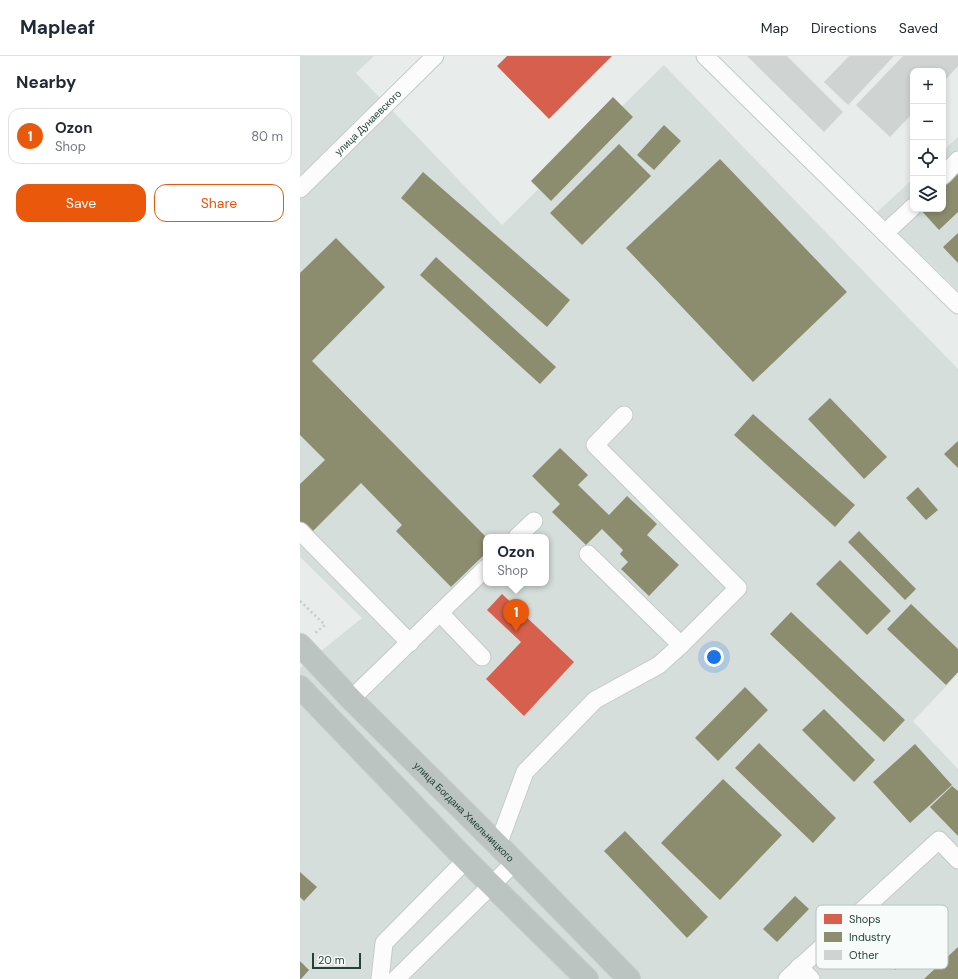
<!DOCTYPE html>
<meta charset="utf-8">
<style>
body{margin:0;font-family:"DM Sans",sans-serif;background:#f6f6f7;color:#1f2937}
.controls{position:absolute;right:12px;top:12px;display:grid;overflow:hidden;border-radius:8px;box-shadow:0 2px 6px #0003}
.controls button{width:36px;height:36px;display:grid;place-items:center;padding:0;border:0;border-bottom:1px solid #e0e1e3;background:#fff;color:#1f2937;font:20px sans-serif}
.scale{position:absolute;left:12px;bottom:10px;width:49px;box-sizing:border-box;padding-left:4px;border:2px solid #24423a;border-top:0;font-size:11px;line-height:14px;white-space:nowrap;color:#24423a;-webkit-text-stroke:3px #f7fbf9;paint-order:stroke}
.you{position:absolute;left:414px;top:601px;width:14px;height:14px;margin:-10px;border:3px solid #fff;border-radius:50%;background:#1a73e8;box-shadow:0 0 0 6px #1a73e833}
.badge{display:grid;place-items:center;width:26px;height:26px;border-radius:50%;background:#ea580c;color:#fff;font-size:13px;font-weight:700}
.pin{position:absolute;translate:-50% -33px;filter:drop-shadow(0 1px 2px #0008)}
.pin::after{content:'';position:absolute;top:21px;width:14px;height:12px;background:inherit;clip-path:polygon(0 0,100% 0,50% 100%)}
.popup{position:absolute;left:183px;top:478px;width:66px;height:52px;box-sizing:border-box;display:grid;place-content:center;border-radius:8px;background:#fff;filter:drop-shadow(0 1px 3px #0005);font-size:13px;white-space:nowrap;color:#747a83}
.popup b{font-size:15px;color:#1f2937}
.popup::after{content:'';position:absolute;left:50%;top:100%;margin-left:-8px;border:8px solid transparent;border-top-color:#fff}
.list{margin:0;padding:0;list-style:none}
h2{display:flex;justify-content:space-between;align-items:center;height:52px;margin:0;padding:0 16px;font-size:17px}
h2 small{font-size:13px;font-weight:400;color:#747a83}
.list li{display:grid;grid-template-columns:26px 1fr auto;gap:12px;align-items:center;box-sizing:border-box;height:56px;margin:0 8px 8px;padding:0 8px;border:1px solid #e0e1e3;border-radius:12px}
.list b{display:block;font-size:15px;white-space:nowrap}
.list p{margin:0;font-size:13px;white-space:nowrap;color:#747a83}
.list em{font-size:13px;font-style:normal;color:#747a83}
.actions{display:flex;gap:8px;padding:12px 16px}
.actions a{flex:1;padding:9px 0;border:1px solid #ea580c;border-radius:12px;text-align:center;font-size:14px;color:#ea580c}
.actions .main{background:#ea580c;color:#fff}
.icon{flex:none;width:22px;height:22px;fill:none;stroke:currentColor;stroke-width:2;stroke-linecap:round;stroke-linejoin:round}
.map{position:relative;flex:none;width:658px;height:923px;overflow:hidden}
header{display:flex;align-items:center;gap:24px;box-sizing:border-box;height:56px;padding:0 20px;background:#fff;border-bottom:1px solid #e0e1e3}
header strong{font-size:19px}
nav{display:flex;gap:22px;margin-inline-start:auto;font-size:14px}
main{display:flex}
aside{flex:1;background:#fff}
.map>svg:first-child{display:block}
.built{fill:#d6dedb;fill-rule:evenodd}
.shops{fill:#d6604d}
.industry{fill:#8c8c6e}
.building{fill:#cfd4d2}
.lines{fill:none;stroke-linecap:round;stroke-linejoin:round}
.minor-casing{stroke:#c5cac8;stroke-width:19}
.highway-casing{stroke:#c3ccc9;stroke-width:24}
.path{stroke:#c3ccca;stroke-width:2.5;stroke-dasharray:2 3;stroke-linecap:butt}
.minor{stroke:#fcfcfc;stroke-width:17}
.highway{stroke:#bcc4c2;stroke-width:22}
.labels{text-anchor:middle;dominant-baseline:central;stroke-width:4;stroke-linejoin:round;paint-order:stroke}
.street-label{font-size:10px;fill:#24423a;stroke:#f7fbf9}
.key{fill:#f7fbf9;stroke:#b8c4c0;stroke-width:1}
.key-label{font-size:11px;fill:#24423a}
</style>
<header>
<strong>Mapleaf</strong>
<nav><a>Map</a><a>Directions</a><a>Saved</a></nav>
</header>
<main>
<aside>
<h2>Nearby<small></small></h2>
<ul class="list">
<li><span class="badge">1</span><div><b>Ozon</b><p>Shop</p></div><em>80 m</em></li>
</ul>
<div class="actions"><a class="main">Save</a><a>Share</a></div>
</aside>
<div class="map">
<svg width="658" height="923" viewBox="0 0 658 923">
<rect width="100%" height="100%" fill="#e8edeb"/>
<!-- built -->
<path class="built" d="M0,0h74l-18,17 146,152 162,-160 294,304v305l-45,47 45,48v210h-658v-311l62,-50 -62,-61zM186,481h60v46h-60z
M658,81v154l-81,-79 36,-33v30h30v-58z"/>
<!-- shops -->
<path class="shops" d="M207,0h105l-63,63 -52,-53z
M202,538l72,68 -50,54 -38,-37 35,-37 -34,-32z"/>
<!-- industry -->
<path class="industry" d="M313,41l20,20 -82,84 -20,-20z
M364,69l17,16 -27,29 -17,-15z
M319,88l32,32 -69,69 -32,-32z
M420,103l127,133 -94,90 -127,-134z
M123,116l147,128 -23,27 -146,-129z
M658,117v39l-19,18 -19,-21h23v-22z
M658,177v30l-15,-16z
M36,182l49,49 -73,74 174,176v16l-35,34 -55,-56 6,-6 -41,-42 -51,51 -10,-10v-40l25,-24 -25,-25v-162z
M136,201l120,110 -16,17 -120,-109z
M530,342l57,59 -23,22 -56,-60z
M453,358l102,91 -20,22 -101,-92z
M658,385v27l-14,-14z
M260,392l28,27 -10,10 31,30 18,-19 30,28 -10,11 32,30 -30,31 -28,-27 7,-7 -8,-8 3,-4 -21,-21 -16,16 -34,-33 8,-8 -28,-28z
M618,431l20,23 -12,10 -20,-22z
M559,475l57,58 -11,11 -57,-58z
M540,504l51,51 -24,24 -51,-51z
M611,548l47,45v23l-12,13 -59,-56z
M491,556l114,108 -21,22 -114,-108z
M445,631l23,23 -50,51 -23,-23z
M524,653l51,51 -21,22 -52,-52z
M459,687l77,75 -23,25 -78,-75z
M615,688l37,41 -42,38 -37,-41z
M423,723l59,56 -62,65 -59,-57z
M652,730l6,5v45l-28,-29z
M325,775l83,86 -21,21 -83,-87z
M0,816l17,15 -13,14 -4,-4z
M495,840l14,13 -32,33 -14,-13z
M618,853l19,20 -42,41 -20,-20z
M658,891v32h-34z
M0,905l9,9 -8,9h-1z"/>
<!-- building -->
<path class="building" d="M447,0h40l56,56 -19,20z
M549,0h45l-46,49 -24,-23z
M603,0h55v10l-15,16v-11h-30v42l-23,24 -34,-32z"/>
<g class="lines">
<!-- minor casing -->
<g class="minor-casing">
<g id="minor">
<path d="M405,0l253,249"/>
<path d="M643,120l15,-16"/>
<path id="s1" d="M0,133l135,-133"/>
<path d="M585,177l28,-26"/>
<path d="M324,359l-29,30 143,143 -57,57"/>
<path d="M0,475l110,112"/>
<path d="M217,481l17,-16"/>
<path d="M140,557l42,44"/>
<path d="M51,643l135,-131"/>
<path d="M198,789l27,-73 70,-72 64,-35 22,-20 -93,-91"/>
<path d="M499,911l12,12"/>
<path d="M80,923l4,-36 82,-83"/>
<path d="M96,923l119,-117"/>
<path d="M487,923l152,-139 19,20"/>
</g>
</g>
<!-- highway casing -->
<g class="highway-casing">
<g id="highway">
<path id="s2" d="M0,589l51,54 147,146 131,134"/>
<path d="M0,631l166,173 121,119"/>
</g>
</g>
<!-- path -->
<path class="path" d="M0,545l25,24 -11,9"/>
<!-- minor -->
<use href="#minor" class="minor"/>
<!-- highway -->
<use href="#highway" class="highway"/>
</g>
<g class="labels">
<!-- street labels -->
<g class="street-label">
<text stroke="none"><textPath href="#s1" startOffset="95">улица Дунаевского</textPath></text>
<text stroke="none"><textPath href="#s2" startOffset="234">улица Богдана Хмельницкого</textPath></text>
</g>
</g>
<!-- legend -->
<rect x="516" y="849" width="132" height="64" rx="6" class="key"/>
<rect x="524" y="858" width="18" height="10" fill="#d6604d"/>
<rect x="524" y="876" width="18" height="10" fill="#8c8c6e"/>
<rect x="524" y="894" width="18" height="10" fill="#cfd4d2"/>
<g class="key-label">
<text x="549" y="867">Shops</text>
<text x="549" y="885">Industry</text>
<text x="549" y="903">Other</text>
</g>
</svg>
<div class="controls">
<button>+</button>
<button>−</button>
<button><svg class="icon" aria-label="locate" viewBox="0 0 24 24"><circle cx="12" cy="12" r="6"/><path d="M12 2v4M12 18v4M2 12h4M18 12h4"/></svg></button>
<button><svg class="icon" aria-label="layers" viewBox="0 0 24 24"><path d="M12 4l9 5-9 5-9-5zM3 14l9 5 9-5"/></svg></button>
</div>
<div class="scale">20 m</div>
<div class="you"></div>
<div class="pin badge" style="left:216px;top:576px">1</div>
<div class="popup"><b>Ozon</b>Shop</div>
</div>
</main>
